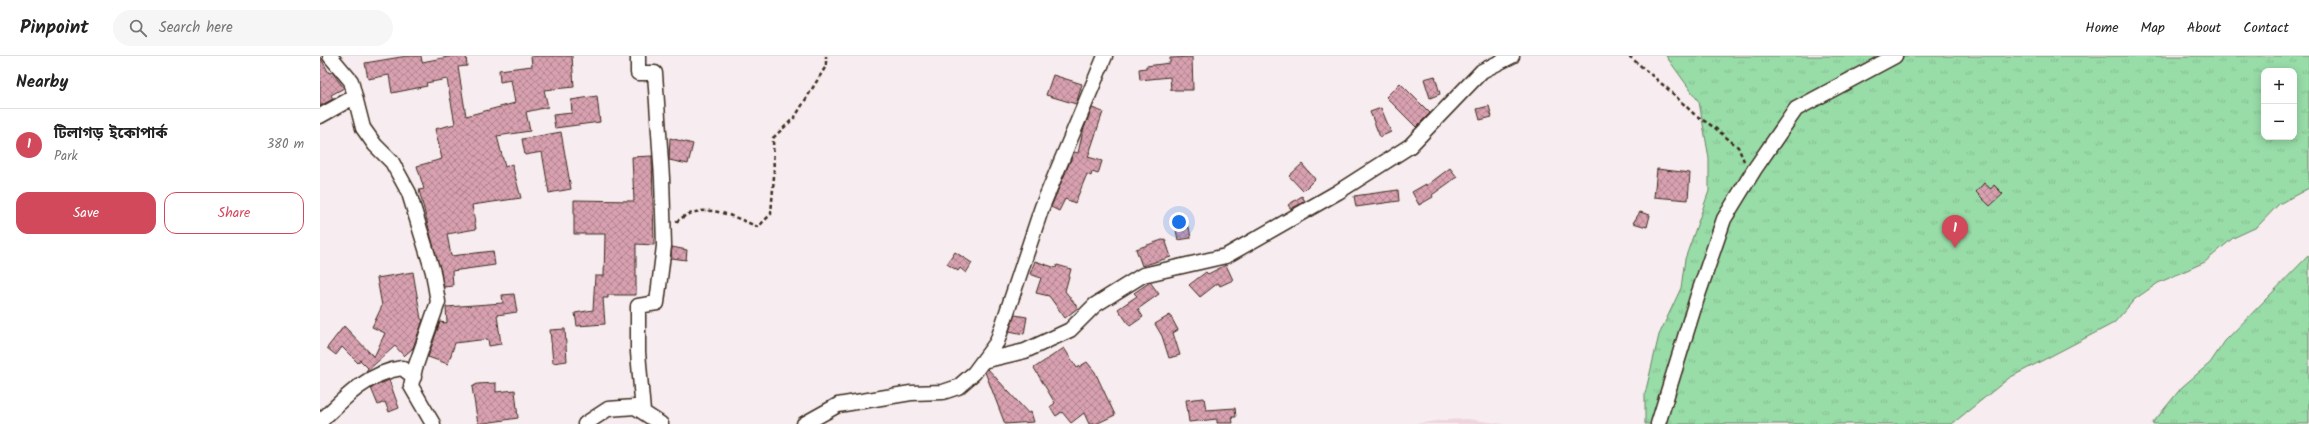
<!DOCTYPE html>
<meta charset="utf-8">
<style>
body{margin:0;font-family:Kalam,"Noto Sans Bengali",sans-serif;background:#f6f6f6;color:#222}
.controls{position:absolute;right:12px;top:12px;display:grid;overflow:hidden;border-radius:8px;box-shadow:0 2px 10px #0003}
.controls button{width:36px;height:36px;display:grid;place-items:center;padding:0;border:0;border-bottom:1px solid #e0e0e0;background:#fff;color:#222;font:20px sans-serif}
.you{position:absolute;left:859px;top:166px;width:14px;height:14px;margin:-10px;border:3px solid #fff;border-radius:50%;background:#1a73e8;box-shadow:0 0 0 6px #1a73e833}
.badge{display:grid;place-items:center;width:26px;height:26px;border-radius:50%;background:#d1495b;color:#fff;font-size:13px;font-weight:700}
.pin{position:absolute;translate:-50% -33px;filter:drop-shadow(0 1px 2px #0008)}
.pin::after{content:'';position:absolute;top:21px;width:14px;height:12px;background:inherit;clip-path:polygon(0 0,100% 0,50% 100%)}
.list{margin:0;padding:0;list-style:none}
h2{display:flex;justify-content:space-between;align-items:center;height:52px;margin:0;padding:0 16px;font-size:17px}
h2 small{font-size:13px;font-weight:400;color:#767676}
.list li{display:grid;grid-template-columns:26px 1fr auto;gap:12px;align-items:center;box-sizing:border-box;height:72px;padding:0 16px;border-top:1px solid #e0e0e0}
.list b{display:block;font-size:15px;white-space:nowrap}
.list p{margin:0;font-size:13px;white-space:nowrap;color:#767676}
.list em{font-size:13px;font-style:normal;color:#767676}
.actions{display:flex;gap:8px;padding:12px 16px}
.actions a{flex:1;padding:9px 0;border:1px solid #d1495b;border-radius:12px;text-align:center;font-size:14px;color:#d1495b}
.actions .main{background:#d1495b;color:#fff}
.icon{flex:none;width:22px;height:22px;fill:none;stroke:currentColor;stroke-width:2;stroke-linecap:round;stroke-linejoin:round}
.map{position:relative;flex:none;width:1989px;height:368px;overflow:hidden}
header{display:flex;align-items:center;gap:24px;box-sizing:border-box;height:56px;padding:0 20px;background:#fff;border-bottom:1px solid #e0e0e0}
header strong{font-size:19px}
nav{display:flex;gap:22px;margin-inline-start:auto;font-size:14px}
.search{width:280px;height:36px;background:#f6f6f6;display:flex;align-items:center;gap:10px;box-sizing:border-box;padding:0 14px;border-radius:22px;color:#767676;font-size:15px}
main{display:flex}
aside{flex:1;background:#fff}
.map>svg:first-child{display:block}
.built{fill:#eed5dc}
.grass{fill:url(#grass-tufts);stroke:#6a8363;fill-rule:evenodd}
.building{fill:url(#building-cross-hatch);stroke:#3b2a1e}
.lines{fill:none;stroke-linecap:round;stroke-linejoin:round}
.minor-casing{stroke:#3b2a1e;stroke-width:17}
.path{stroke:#3b2a1e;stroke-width:2.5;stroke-dasharray:4 3;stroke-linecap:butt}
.minor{stroke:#fff;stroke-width:14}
</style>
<header>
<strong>Pinpoint</strong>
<div class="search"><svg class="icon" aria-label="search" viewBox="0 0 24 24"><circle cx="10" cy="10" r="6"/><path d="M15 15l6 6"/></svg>Search here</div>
<nav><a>Home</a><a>Map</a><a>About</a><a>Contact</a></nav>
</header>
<main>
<aside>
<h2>Nearby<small></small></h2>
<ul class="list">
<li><span class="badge">1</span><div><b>টিলাগড় ইকোপার্ক</b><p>Park</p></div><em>380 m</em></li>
</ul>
<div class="actions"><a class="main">Save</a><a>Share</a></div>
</aside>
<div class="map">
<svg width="1989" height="368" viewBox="0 0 1989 368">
<defs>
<pattern id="grass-tufts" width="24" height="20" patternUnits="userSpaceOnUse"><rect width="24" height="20" fill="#98dca8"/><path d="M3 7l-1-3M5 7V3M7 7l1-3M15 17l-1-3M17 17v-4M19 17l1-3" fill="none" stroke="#84bd90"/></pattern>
<pattern id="building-cross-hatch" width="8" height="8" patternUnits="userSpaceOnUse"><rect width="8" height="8" fill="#d8a0b0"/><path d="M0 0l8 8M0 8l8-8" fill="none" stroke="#b0838f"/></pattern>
</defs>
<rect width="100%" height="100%" fill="#f7ecef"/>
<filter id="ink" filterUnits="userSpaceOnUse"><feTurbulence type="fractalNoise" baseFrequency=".025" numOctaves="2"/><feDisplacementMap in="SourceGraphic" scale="8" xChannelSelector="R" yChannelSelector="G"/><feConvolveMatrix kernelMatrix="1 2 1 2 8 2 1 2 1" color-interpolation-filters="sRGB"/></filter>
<g filter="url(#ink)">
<!-- built -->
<path class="built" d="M1147,363l37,5h-89l29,-4z"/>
<!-- grass -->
<path class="grass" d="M1346,0h643v132l-30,16 -22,23 -24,11 -28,24 -47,21 -23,16 -21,24 -105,55 -57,46h-307v-30l14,-59 22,-47 4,-29 24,-68v-33l-10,-56zM1944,15h30v66h-30z
M1989,199v169h-157l30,-37 28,-24 15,-22z"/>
<!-- building -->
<path class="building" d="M87,0h14l1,6 31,-6h13l1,10 -9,1 8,49 49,-13 -4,-23 -11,2 -1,-12 33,-4 -1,-10h41l2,31 -30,3 4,17 -22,5 4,19 -33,5 8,31 7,-3 9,34 -49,7 4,24 -29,5 4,22 42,-5 2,14 -43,6 1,15 -9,1 -25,-97 5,-1 -7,-23 25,-7 -7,-30 20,-5 -8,-45 -21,4 1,3 -35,7 -3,-18 -21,4 -3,-16z
M0,1l9,16 3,-1 12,16 -13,7 2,4 -13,7z
M872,1l1,33h-22l-1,-13 -30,3 -1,-11 7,-1v-2l24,-3v-5z
M733,19l29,9 -6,20 -30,-9z
M1115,20l5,18 -10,4 -6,-19z
M1080,27l30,30 -14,14 -30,-30z
M277,40l3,26 -45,6 -2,-13 19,-2 -1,-13z
M1169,50l3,11 -12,3 -3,-11z
M772,52l11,4 -15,45 14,4 -4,13 -6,-2 -1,4 -4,-2 -12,29 -10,-4 -6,12 -8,-4 23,-55 4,1 5,-22z
M1061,52l10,24 -11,5 -10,-25z
M241,76l10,57 -22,4 -7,-41 -17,3 -3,-16z
M350,82l23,6 -5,20 -19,-4z
M332,100l2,89 -18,-1v51h-28v3h-5l2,26 -28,2 -2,-13 18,-3 2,-34h9l1,-42h-31v-34l60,1 -2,-44z
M982,108l13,15 -12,12 -14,-15z
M1130,112l7,9 -25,18 1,2 -14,8 -7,-13 14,-8v2z
M1337,113l33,4 -2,27 -34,-3z
M1664,127l7,6 3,-4 9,9 -13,12 -14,-14z
M1078,134l1,11 -43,6 -2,-11z
M982,140l3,5 -14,8 -3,-4z
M1320,156l10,3 -3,12 -14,-4z
M869,171l2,11 -13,2 -2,-10z
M845,183l6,18 -29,9 -6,-17z
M352,191l15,3 -1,10 -15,-2z
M635,196l17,11 -6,10 -6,-5 -2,3 -11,-7z
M715,205l21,7 1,-3 14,4 -6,22 13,17 -13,10 -16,-22 -13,-3 5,-15 -11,-4z
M906,209l7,15 -13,6 -2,-3 -18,14 -11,-12 17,-13 2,2z
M93,216l8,47 2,1 -10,28 -9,8 -9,-10 -29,26 2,-4 -8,-8 -2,3 -16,-16 -6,8 -9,-7 17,-22 30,31 11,-24 -13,-6 10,-21 -5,-28z
M830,226l9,12 -21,15 5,8 -13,9 -12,-17 19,-13 -3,-3z
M194,238l3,18 -20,3 4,29 -12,2 -1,-7 -33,4 -7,21 -20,-7 12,-35 7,1 -1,-16 57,-4 -1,-8z
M695,259l12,2 -3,17 -15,-3z
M850,259l8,15 -5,3 7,22 -11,3 -7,-22 -7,-12z
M245,273l2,32 -14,2 -3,-33z
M744,292l13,20 10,-6 8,10 20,43 -19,9h-7l-5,-11 -13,10 -9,-11 -6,4 -6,-9 5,-4 -21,-35z
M668,313l40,44 3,-1 3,10 -29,2 -20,-52z
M69,324l10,28 -10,4 -4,-10 -7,3 -7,-17z
M176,327v9l19,-2 3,28 -40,6 -6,-37 5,-3z
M884,342l2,12 29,-2 1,9h-4l1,6h-16v-4l-28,3 -3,-22z"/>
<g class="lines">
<!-- minor casing -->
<g class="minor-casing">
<path id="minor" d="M10,0l21,25 12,47 12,17 17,17 17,31 24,79 5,30 -23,66 -4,18 22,38
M318,0v17h17l7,105 2,68 -7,57 -19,3v46l5,60
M0,60l34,-19
M663,305l42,-10 45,-21 25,-25 48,-30 83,-19 112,-64 72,-46 72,-75 30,-15
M0,366c23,-23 49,-50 82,-54l12,9
M265,368l23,-15 27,-2 26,17
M484,368l34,-19 73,-12 32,-1 15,-5 16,-14 23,-31 45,-135 63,-151
M1338,368l39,-126 27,-79 30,-49 42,-61 99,-53"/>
</g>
<!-- path -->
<path class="path" d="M1309,0l40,34 25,24 21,14 23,19 6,14
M356,166c27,-22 54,-7 82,5l13,-13 3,-38 -1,-38 22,-21 31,-51v-10"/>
<!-- minor -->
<use href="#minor" class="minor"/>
</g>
</g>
</svg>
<div class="controls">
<button>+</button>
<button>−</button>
</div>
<div class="you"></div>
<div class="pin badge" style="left:1635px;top:192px">1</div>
</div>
</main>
